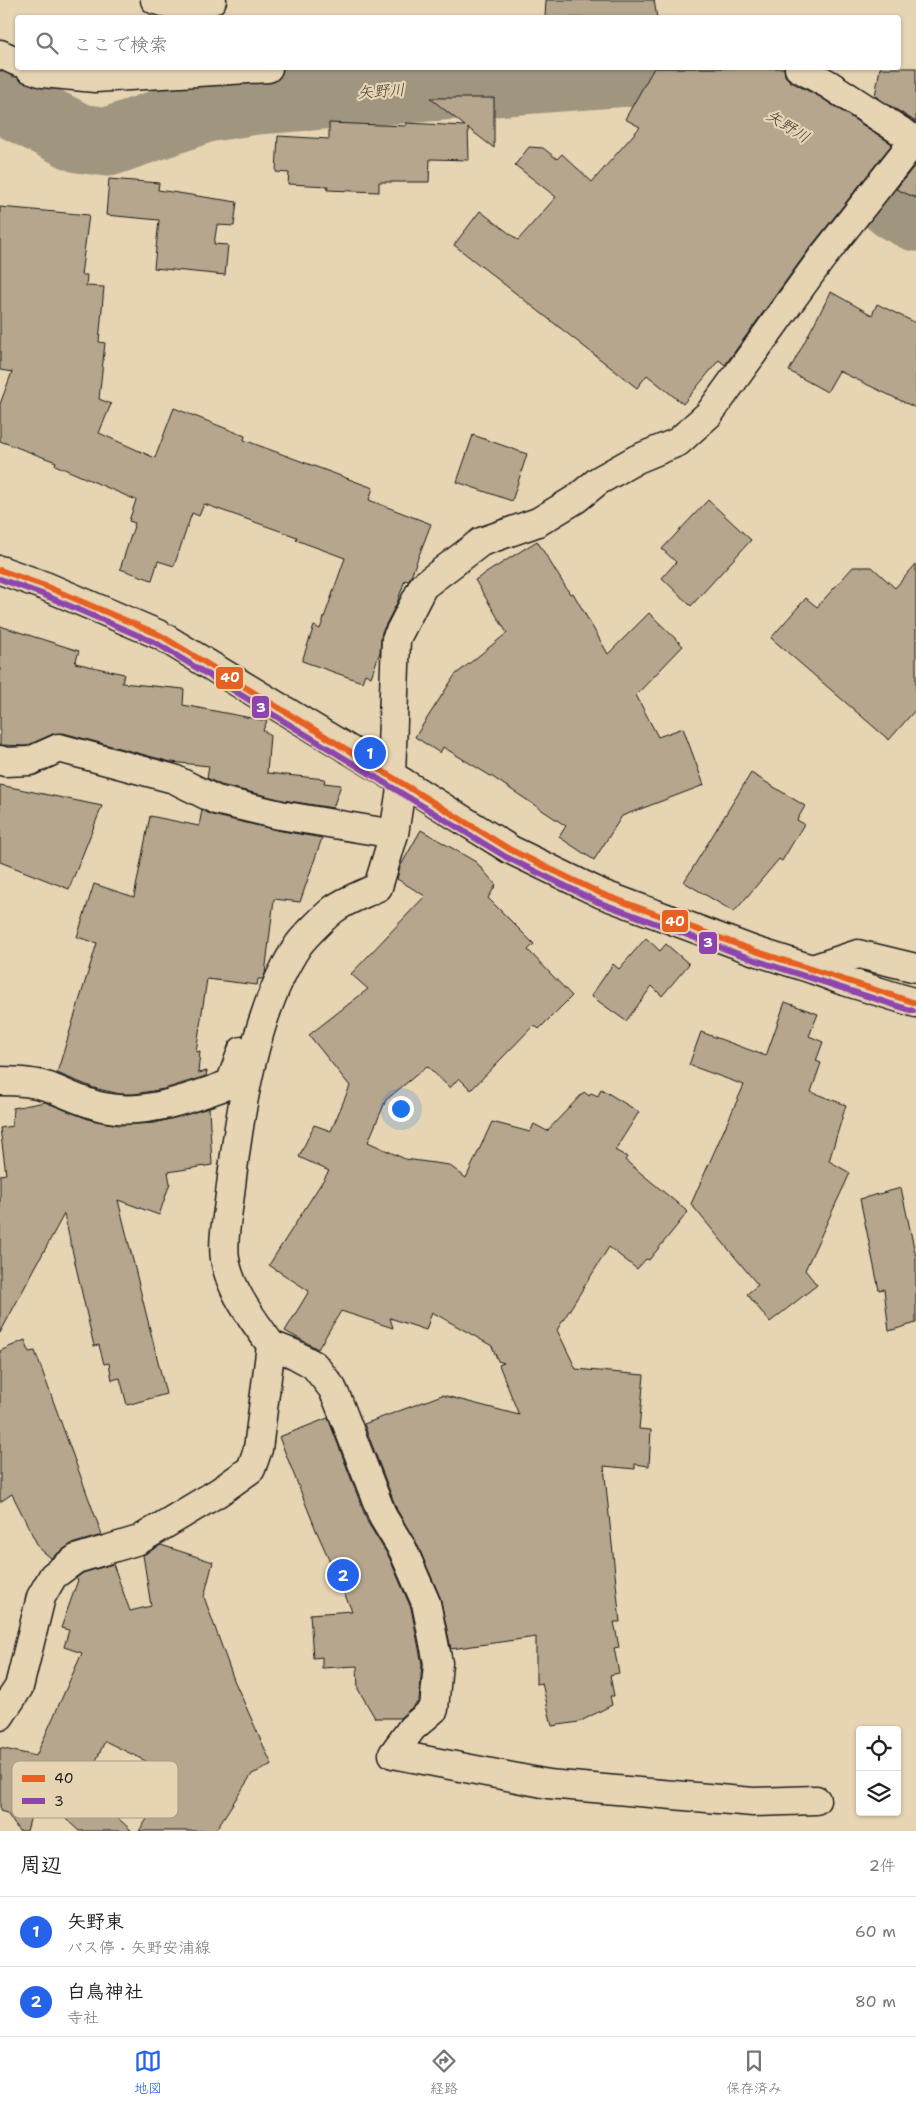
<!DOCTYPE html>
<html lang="ja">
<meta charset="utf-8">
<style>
body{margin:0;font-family:"Shantell Sans","Klee One",sans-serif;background:#f6f6f6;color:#222}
.controls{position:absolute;right:15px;bottom:15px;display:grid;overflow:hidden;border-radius:5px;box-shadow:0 1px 4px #0004}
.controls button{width:45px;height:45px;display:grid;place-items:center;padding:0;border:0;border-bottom:1px solid #e0e0e0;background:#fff;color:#222;font:25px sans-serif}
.you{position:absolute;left:400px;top:1108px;width:18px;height:18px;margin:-12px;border:4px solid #fff;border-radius:50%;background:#1a73e8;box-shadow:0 0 0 8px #1a73e833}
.badge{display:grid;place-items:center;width:32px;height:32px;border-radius:50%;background:#2563eb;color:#fff;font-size:16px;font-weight:700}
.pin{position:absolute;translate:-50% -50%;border:2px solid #fff;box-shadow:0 1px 5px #0006}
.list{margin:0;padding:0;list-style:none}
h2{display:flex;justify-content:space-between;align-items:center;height:65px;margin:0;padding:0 20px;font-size:21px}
h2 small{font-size:16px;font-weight:400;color:#767676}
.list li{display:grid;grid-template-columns:32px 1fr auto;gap:15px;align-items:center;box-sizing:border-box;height:70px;padding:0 20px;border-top:1px solid #e0e0e0}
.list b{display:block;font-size:19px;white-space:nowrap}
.list p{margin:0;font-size:16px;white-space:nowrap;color:#767676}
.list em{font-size:16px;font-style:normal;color:#767676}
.icon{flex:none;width:28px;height:28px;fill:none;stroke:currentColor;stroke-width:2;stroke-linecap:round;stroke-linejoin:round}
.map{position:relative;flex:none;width:916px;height:1831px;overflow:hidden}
.search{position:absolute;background:#fff;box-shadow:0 1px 4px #0004;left:15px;right:15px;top:15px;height:55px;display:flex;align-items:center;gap:12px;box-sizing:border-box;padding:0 18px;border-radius:5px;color:#767676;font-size:19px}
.sheet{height:205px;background:#fff}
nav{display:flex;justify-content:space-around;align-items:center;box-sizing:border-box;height:70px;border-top:1px solid #e0e0e0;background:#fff;font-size:14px;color:#767676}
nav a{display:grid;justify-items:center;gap:2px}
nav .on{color:#2563eb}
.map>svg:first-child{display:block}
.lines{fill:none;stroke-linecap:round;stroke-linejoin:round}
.river{stroke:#a0957f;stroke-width:69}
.building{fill:#b5a68d;stroke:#1c1c1c}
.street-casing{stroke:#1c1c1c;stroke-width:31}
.primary-casing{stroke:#1c1c1c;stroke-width:31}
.street{stroke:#e6d4b2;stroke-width:28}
.primary{stroke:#e6d4b2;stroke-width:28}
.bus-1-casing{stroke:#e6d4b2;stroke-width:10}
.bus-2-casing{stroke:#e6d4b2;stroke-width:10}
.bus-1{stroke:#e76122;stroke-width:6}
.bus-2{stroke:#8e44ad;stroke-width:6}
.labels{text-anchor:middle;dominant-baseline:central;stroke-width:4.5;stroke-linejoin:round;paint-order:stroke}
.water-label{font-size:16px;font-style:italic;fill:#44403a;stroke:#e6d4b2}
.key{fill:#e6d4b2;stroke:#a99d85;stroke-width:1}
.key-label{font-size:14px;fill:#1c1c1c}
.line-badge{stroke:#e6d4b2;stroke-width:2}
.badge-label{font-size:14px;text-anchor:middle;font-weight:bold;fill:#fff}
</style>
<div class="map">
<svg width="916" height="1831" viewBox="0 0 916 1831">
<rect width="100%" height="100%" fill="#e6d4b2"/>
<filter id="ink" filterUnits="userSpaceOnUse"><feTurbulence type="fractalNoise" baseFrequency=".02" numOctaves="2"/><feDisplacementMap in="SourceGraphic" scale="10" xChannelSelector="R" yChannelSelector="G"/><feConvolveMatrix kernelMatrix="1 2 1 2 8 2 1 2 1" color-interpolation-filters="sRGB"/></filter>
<g filter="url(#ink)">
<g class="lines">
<!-- river -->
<path class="river" d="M0,98l79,40 29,4 98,-34 50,-8 371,-28 91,12 72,41 53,37 52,44 21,11"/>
</g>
<!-- building -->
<path class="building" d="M546,0h108l3,18h-112z
M654,68h130l1,8 6,6 29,15 72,47 -83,105 -84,116 -6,-5 -36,44 -36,-29 -10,13 -183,-143 26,-34 38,29 38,-43 -41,-32 14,-18 14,1 14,11 5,-5 30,28 48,-55 -15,-8z
M880,68h36v54l-41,-26z
M430,98h64v50l-26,-20 1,32 -39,-1 -1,23h-50v10l-52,-2 1,-4 -40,-2 1,-11 -13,-1 2,-36 51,3v-16l77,3v-3l59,3z
M916,164v34l-20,-9z
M109,179l50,4 -1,7 79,12 -3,24 -17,-1 -3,19 14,1 -3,30 -71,-7 5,-48 -53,-5z
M0,207l89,8 -8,60h6l-1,11 18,1 -5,55 6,1 -6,56 12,5 -12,29 56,25 19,-50 71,28 -1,4 129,48 -4,12 62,24 -20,52 -3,5 -3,-1 -8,23 -15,29 -2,20 -9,25 -6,-3 -3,8 -60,-21 12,-35 6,3 25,-71 -49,-18 1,-3 -93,-33 -5,12 -7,-3 -18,53 -16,-5 -6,19 -32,-11 15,-46 -6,-2 7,-21 -81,-35 1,-3 -56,-21v-37l12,-32 -12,-2z
M831,292l41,23 5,-11 39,19v85l-77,-37 -12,21 -38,-21z
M473,435l54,19 -15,47 -55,-19z
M708,500l43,40 -60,66 -29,-28 14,-16 -14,-13z
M537,541l33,53 3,-1 35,61 41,-41 34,33 -47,49 22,42 25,-9 21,57 -82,31 -28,44 -35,-23 7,-11 -72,-48 -51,-31 -3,6 -25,-16 40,-62 52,-42 -32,-53z
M916,564v145l-27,31 -118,-102 35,-40 11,9 36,-40h19l23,21z
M0,626l79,25 -4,12 49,11 -2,9 62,6 -1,16 84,16 -4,9 7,5 -3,38 58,6 -1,4 17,2 -8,23 -50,-8 -62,-15 -14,-7 2,-12 -38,-4 -108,-29 -10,1 -27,12 -26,-1z
M751,773l54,33 -8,14 7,4 -22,37 -3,-2 -45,53 -50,-30z
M0,785l102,21 -33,83 -69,-27z
M202,810l10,5 64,15 46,8 -22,64 -26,-3 -9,75 -2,5h-5l-1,6 -50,-6 -11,73 4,-1 -2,22 9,-2 -1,5 -42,13 -30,5h-14l-26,-6 -37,-15 40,-130 -20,-6 17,-53 40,13 16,-81 49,10z
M421,830l55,32 20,23 -8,13 46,46 -6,6 44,46 -33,33 -5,-4 -63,65 -12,-12 -9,10 -23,-22 -41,34 -18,42 37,17 44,6 17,13 26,-56 38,10 4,-8 13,7 37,-39 5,4 2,-3 7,3 3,-7 38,23 -24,38 12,7 -2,3 63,52 -39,48 -3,-1 -9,10 -28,-22 -52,83 19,39 68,6 -5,54 12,1 -2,36 -14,-2v5l-31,-3 16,156h-6l5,25 -5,1 5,25 -9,2 4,21h-4l2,9 -33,17 -27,4 -10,-43 -6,1v-47l-85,12 -11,-52 -23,-53 -20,-34 -33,-86 78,-29 77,20 -20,-50 5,-2 -6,-2 -6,-15 -60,-34 -6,18 -36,-12 3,10 -52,-17 -23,38 -33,-18 24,-40 -40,-26 60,-94 -30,-14 15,-32 17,6 19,-45 -41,-51 59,-46 -17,-15 74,-78 -28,-17 3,-12z
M646,938l14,13 6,-7 23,20 -27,32 -10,-10 -26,35 -35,-25 22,-32 6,5z
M785,1002l33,12 -9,22 14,6 -7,19 5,2 -10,29 35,13 -17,56 21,12 -45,97 12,15 -47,37 -23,-28 11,-9 -67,-81 53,-119 -55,-20 12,-33 65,24z
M45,1102l46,18 28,5 36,-2 54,-15 3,57 -44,7 2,11 -11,32 -41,-15 48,194 -39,11 -7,-27 -8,2 -3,-17 -5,1 -5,-19 -5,1 -30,-132 -64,119v-158l6,-1 -6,-46 12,-2 1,-18z
M901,1188l15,69v66l-27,8 -5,-42 -5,1 -19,-91z
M25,1340l4,12 6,-1 67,184 -31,9 -20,14 -12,-10 -27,-54 -12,8v-151z
M328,1418l40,105 21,34 22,51 11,56 -3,37 -19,17h-25l-17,-29 -1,-23 -35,2v-11l-9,1 -3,-44 42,-3 -36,-81 -37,-93z
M161,1545l52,17 -9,35 30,83 38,85 -20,9 -37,57h-76l37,-55 -71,-35 -21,46 48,44h-53l-42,-38 -10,38h-8l-12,-18 -7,-2v-63l36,8 46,-103 -18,-6 5,-17 -8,-2 17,-48 -2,-2 7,-5 30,-9 17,47 21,-5 -8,-51z"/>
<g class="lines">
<!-- street casing -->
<g class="street-casing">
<path id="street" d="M155,0l31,8 26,-8
M0,54l18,8
M29,68l14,5 52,5 173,-10
M799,68l29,16 88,57
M0,760l5,2 25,-1 29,-13 115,31 42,21 64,15 114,19
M391,775l5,-136 27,-53 58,-44 57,-20 38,-23 22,-18 39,-22 41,-17 31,-28 112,-155 93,-118
M812,969l46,-15 58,14
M0,1081c16,0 34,1 49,6 18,7 35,16 54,20 43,9 87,-9 127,-23l12,-33
M271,1345l23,9 20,11 18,23 6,13 45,116 20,33 23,53 12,60 -4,46 -22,19 -19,26 155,30 205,18 63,-2
M0,1716l19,-29 22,-90 12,-21 23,-17 63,-19 80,-48 32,-23 7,-20 13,-104c-18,-26 -41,-54 -46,-86 -3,-21 3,-44 5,-65 9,-78 24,-184 69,-250 8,-10 25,-27 35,-35 12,-9 30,-15 44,-22l16,-53 8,-52"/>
</g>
<!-- primary casing -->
<g class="primary-casing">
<path id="primary" d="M0,570l45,16 115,49 231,140 120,75 91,44 153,57 57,18 29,11 75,23"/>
</g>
<!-- street -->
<use href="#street" class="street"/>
<!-- primary -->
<use href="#primary" class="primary"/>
<!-- bus-1 casing -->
<g class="bus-1-casing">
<path id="bus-1" d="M0,570l45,16 115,49 351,215 91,44 153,57 161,52"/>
</g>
<!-- bus-2 casing -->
<g class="bus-2-casing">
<path id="bus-2" d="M0,579l42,15 114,49 350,214 92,45 154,57 161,52"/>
</g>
<!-- bus-1 -->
<use href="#bus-1" class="bus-1"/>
<!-- bus-2 -->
<use href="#bus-2" class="bus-2"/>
</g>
</g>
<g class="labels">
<!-- water labels -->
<g class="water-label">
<text transform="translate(381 91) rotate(-4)">矢野川</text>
<text transform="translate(788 126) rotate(32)">矢野川</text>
</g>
</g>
<!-- legend -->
<rect x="12" y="1761" width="166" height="57" rx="8" class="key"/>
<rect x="22" y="1775" width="23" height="7" fill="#e76122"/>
<rect x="22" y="1798" width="23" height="6" fill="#8e44ad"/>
<g class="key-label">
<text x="54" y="1783">40</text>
<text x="54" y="1806">3</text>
</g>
<g class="line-badge">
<rect x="215" y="666" width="29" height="24" rx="5" fill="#e76122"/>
<rect x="251" y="695" width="19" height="24" rx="5" fill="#8e44ad"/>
<rect x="661" y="909" width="28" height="24" rx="5" fill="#e76122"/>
<rect x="698" y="931" width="20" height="24" rx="5" fill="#8e44ad"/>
</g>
<g class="badge-label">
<text x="230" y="682">40</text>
<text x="261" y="712">3</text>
<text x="675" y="926">40</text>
<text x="708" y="947">3</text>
</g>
</svg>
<div class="controls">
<button><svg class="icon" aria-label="locate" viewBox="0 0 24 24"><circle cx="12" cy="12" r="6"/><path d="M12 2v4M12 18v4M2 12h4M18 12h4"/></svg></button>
<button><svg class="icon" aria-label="layers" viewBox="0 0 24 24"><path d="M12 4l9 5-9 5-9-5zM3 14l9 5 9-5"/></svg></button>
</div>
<div class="you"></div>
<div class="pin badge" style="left:370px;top:753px">1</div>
<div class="pin badge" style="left:343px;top:1575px">2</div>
<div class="search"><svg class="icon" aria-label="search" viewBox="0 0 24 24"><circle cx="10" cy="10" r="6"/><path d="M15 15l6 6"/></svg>ここで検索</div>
</div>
<section class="sheet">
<h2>周辺<small>2件</small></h2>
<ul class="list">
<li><span class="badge">1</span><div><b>矢野東</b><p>バス停 · 矢野安浦線</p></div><em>60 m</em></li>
<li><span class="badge">2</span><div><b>白鳥神社</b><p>寺社</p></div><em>80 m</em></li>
</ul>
</section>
<nav>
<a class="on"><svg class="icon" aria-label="map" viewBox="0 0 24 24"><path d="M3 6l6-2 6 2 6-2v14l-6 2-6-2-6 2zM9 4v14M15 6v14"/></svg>地図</a>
<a><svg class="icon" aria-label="directions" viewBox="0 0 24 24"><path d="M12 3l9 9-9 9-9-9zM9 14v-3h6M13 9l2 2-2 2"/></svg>経路</a>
<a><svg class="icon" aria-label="saved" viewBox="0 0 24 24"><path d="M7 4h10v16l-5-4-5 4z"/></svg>保存済み</a>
</nav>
